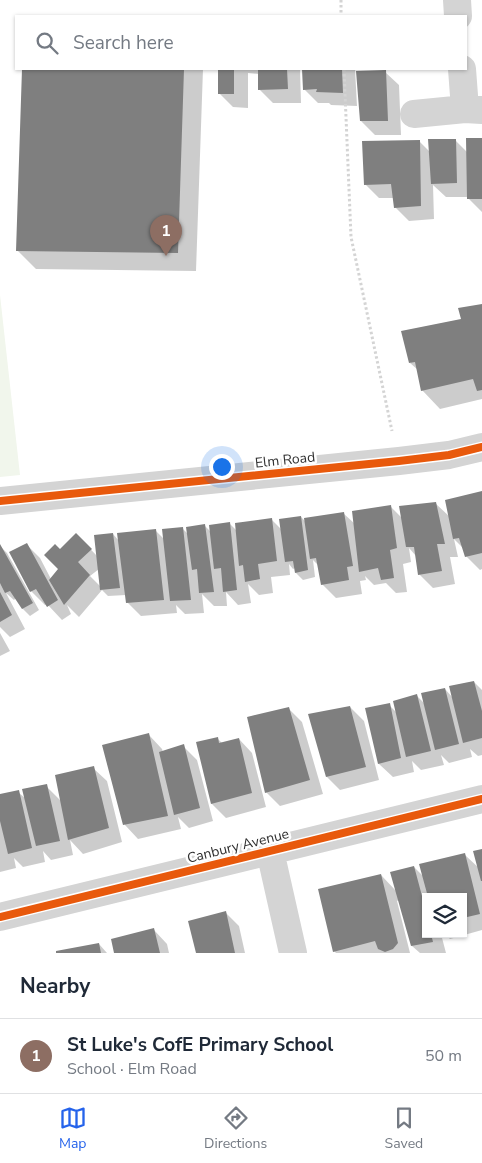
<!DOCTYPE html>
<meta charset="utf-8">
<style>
body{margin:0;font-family:"Nunito Sans",sans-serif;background:#f6f6f7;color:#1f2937}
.controls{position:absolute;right:15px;bottom:15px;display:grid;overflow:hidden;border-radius:0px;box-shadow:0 1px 4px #0004}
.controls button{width:45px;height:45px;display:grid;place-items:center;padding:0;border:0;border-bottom:1px solid #e0e1e3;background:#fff;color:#1f2937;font:25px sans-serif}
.you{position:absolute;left:221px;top:466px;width:18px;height:18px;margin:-12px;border:4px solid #fff;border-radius:50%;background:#1a73e8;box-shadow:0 0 0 8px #1a73e833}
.badge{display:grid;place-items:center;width:32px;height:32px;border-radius:50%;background:#2563eb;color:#fff;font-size:16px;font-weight:700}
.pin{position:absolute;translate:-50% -41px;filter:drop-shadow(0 1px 2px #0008)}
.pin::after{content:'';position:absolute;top:26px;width:18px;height:15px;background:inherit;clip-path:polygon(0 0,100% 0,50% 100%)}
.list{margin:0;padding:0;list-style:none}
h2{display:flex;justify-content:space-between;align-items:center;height:65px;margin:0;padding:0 20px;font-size:21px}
h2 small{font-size:16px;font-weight:400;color:#747a83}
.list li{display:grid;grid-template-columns:32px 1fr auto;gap:15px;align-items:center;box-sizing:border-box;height:75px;padding:0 20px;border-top:1px solid #e0e1e3}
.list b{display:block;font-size:19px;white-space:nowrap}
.list p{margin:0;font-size:16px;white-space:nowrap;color:#747a83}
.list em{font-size:16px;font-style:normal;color:#747a83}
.icon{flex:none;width:28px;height:28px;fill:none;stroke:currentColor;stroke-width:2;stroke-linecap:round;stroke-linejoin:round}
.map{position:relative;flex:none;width:482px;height:953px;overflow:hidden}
.search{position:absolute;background:#fff;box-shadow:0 1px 4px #0004;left:15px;right:15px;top:15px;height:55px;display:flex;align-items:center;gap:12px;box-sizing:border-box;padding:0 18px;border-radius:0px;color:#747a83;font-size:19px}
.sheet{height:140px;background:#fff}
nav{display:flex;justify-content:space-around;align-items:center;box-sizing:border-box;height:70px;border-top:1px solid #e0e1e3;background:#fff;font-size:14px;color:#747a83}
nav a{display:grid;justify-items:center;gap:2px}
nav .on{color:#2563eb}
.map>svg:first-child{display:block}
.green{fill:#f1f6ec}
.shadow{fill:#0003;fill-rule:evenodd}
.building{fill:#7f7f7f}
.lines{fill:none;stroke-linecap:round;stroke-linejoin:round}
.path{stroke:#d4d4d4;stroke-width:3;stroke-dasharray:2.5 2.5;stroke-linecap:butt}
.minor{stroke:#d4d4d4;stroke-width:28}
.cycleway-casing{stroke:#fff;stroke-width:11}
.cycleway{stroke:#e8590c;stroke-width:8}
.labels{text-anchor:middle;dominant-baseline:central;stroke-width:5;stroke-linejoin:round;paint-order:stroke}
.street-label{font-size:14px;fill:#303030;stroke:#fff}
</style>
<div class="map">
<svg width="482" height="953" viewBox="0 0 482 953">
<rect width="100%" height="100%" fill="#fff"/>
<!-- green -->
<path class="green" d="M0,295l20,180 -20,2z"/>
<!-- shadow -->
<path class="shadow" d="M23,69h180l-7,202 -160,-2 -19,-19z
M220,69h80l1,34h-28l-14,-14v-15l-11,-1v35l-15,-1 -14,-14z
M303,69h52l2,37 -26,-1 -2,-2h-11l-14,-14z
M385,72l14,13 2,50h-26l-14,-14z
M482,140v72l-14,-14v-1h-22l-13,-12 1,34 -25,2 -14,-14 -1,-9h-15l-14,-14 54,-43 11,11 26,-11 11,11z
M482,306v93l-42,10 -18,-19 -4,-20 -8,-7 53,-43z
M482,492v77l-2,1 -14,-14 -3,-8 -9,-9 4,18h-8l5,27 -22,4 -14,-14 -3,-18 -7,-8 2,14 -8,2 4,28 -11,1 -10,-10 -12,2 -9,-9 1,4 -6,1 2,13 -26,4 -14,-14 -3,-18 -6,-6 2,17 -12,3 -7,-7 -1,-5 -2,1 -4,-5 1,11 -19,2 2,16 -14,2 -11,-11 3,19 -13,2 -12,-13 1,14h-13l-12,-12 2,19 -19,1 -9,-9 1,8 -36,3 -14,-14 -1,-7 -18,1 -6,-6 -23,27 -12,-12 4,9 -9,6 -15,-16 -2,1 -14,-14 -5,-47 14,14 11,21 9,-10v-19l16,-16 21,22 16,-22 6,7 36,-11 9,9 18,-11 6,6 17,-8 6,6 18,-9 8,8 35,-11 10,10 19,-13 5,5 37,-9 12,11 36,-17 12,12 32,-16 15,14zM99,569l2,18 -11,-11z
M0,546l7,7 32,57 -9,6 -7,-7 -7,-11 -2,2 -8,-7 19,36 -15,8 -10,-10z
M0,633l10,18 -10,5z
M474,682l8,8v65l-4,1 -8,-7 2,8 -23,6 -8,-8 3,10 -23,5 -9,-9 2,11 -21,5 -14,-13 10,-59 8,8 20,-17 8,8 20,-15 8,9z
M350,707l14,14 15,59 -39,10 -13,-13z
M288,708l14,14 21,72 -43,12 -14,-14z
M149,735l13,14 1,3 20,-6 14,14 16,61 -24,7 -11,-11 3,12 -43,10 -13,-14 -21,-79z
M217,738l5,5 17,-4 13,14 14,54 -40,11 -14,-14 -15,-61z
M93,768l14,13 15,61 -39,12 -13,-14 3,15 -22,5 -8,-9 2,11 -22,5 -9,-9 2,10 -16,4v-76l18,-4 8,7 20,-13 15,15z
M482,851v79l-32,9 -5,-5h18v-37h-37v37h15l5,19h-26l-8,-7 -13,-46 -2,1 13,52h-74l-2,-2 47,-76 16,17 17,-25 10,10 41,-22 15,14z
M225,912l14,14 6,27h-48z
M154,930l13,14 2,9h-53z
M99,944l8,9h-49z"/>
<!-- building -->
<path class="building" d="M22,69h162l-6,184 -162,-2z
M218,69h16v25h-16z
M258,69h29l1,20 -30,1z
M302,69h40l1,24 -27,-1 1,-3 -14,1z
M386,70l2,51h-28l-4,-50z
M466,138h16v61h-15z
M428,139h28l1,44 -26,1z
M420,140l1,66 -27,2 -3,-24 -27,1 -2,-44z
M482,304v86l-5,1 -4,-12 -52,12 -6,-29 -6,1 -8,-32 60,-12 -3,-11z
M482,491v62l-17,4 -6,-19 -6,1 -8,-39z
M436,502l9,42h-8l5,27 -24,4 -4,-28h-8l-7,-41z
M391,505l6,43 -7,2 4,28 -13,2 -3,-12 -19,4 -7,-61z
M344,512l9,54 -6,1 2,13 -28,5 -5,-27 -6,1 -6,-41z
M301,516l7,54 -13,3 -2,-12 -8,1 -6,-43z
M272,518l5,43 -19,3 2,15 -15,3 -2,-17 -4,1 -4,-43z
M230,522l7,68 -14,2 -2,-24 -7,1 -5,-44z
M205,524l9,68 -15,1 -2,-24 -5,1 -6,-43z
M183,527l8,73 -21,1 -8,-72z
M156,529l8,71 -38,3 -9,-70z
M76,533l16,16 -14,13 12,13 -26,30 -15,-25 9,-11 -14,-14 11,-11 5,5z
M113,533l7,55 -20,2 -6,-55z
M27,543l31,57 -11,7 -11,-18 -6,3 -21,-40z
M0,544l33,59 -11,6 -12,-18 -5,2 -5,-10z
M0,592l12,23 -12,7z
M474,681l8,30v27l-19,5 -14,-57z
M445,688l14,56 -24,6 -14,-57z
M417,694l14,57 -25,6 -13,-56z
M390,703l11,55 -23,6 -13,-56z
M350,706l16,61 -40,10 -18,-63z
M289,707l21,73 -45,13 -18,-76z
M149,733l19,83 -45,9 -21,-80z
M218,737l1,6 20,-5 13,55 -41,11 -15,-62z
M184,744l16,64 -26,7 -15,-63z
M94,766l15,62 -41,12 -13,-65z
M47,784l13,57 -24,5 -14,-57z
M19,790l13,58 -24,6 -8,-33v-27z
M482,849v32h-1l-8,-30z
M465,853l15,61 -17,4v-21h-35l-9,-33z
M414,866l12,45v23h5l2,8 -22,4 -21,-74z
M381,874l17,69 -5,6 -8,3 -7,-3 -3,-8 -42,11 -15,-63z
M226,911l9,42h-39l-8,-32z
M154,928l6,25h-46l-3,-14z
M99,943l2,10h-45v-2z"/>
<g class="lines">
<!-- path -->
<path class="path" d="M341,0v16
M344,69l7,168 41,194"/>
<!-- minor -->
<path class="minor" d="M457,0l1,16
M462,69l3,40
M414,114l51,-5 17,1
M0,501l399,-40 50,-6 33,-8
M270,851l23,102
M0,917l482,-118"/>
<!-- cycleway casing -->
<g class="cycleway-casing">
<path id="cycleway" d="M0,501l399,-40 50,-6 33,-8
M0,917l482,-118"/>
</g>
<!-- cycleway -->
<use href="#cycleway" class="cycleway"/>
</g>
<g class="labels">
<!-- street labels -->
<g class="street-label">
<text transform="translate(285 460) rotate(-6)">Elm Road</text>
<text transform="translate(238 846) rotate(-14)">Canbury Avenue</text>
</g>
</g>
</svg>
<div class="controls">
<button><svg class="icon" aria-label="layers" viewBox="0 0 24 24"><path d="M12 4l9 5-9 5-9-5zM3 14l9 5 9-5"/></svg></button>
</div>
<div class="you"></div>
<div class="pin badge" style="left:166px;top:256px;background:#8d6e63">1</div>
<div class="search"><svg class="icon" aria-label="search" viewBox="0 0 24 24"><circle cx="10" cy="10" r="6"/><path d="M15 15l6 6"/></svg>Search here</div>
</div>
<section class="sheet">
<h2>Nearby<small></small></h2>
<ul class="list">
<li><span class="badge" style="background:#8d6e63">1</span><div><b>St Luke's CofE Primary School</b><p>School · Elm Road</p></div><em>50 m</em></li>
</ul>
</section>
<nav>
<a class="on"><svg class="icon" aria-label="map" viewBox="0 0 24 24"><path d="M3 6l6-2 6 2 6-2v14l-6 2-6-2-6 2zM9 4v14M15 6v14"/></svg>Map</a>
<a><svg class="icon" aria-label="directions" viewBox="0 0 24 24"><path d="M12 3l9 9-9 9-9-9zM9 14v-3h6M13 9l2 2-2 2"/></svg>Directions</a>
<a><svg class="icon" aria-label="saved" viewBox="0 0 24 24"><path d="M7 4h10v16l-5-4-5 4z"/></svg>Saved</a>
</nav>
